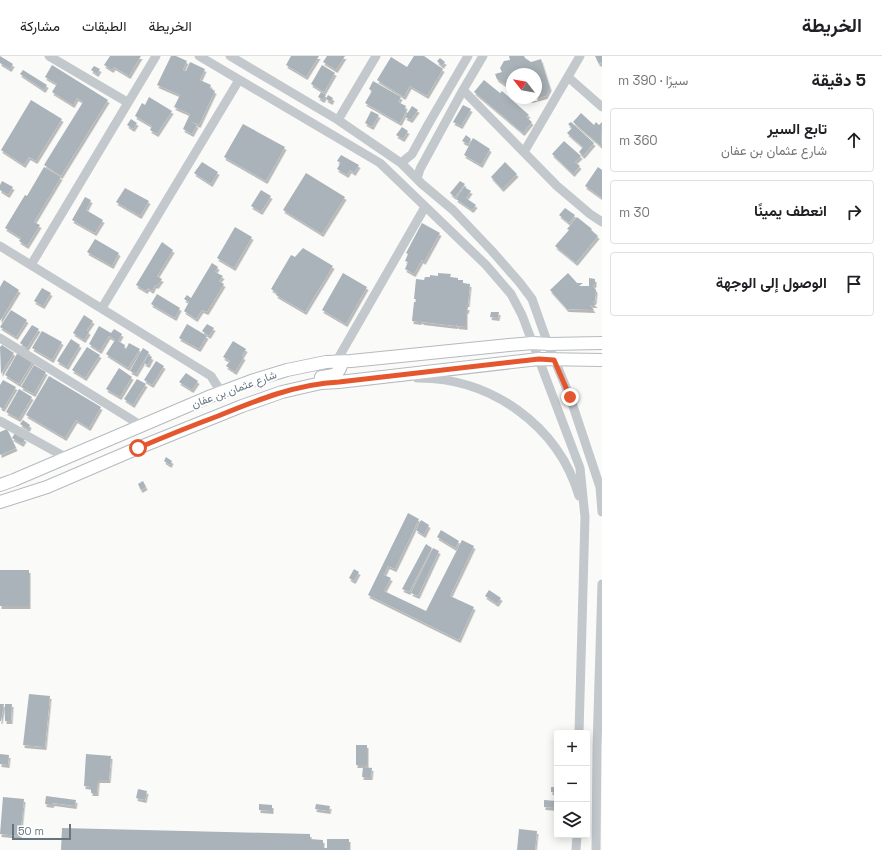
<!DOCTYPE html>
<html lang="ar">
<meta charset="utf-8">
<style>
body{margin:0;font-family:"Space Grotesk",Vazirmatn,sans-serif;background:#f2f2f2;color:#202124;direction:rtl}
.controls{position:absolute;right:12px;bottom:12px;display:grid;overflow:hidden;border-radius:4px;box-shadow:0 2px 10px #0003}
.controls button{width:36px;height:36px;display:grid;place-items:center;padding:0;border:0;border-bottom:1px solid #e0e0e0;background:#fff;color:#202124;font:20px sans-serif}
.compass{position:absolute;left:506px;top:12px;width:36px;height:36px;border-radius:50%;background:#fff;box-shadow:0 2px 10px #0003;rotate:301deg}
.scale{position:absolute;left:12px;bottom:10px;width:59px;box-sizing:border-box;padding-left:4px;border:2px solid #657683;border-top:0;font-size:11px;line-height:14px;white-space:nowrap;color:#657683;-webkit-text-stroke:3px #fff;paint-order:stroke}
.stop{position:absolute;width:12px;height:12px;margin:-9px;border:3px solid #e4572e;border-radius:50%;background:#fff}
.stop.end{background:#e4572e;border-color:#fff;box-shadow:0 1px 4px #0008}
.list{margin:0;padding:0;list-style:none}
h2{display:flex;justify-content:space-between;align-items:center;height:52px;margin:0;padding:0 16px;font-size:17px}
h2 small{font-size:13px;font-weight:400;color:#757577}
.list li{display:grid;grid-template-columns:26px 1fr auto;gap:12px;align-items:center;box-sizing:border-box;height:64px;margin:0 8px 8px;padding:0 8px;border:1px solid #e0e0e0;border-radius:4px}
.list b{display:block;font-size:15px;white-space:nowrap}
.list p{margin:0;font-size:13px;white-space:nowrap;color:#757577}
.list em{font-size:13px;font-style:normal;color:#757577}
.icon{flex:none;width:22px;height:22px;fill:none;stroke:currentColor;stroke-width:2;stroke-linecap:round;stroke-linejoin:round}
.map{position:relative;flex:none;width:602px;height:794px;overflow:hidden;direction:ltr}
header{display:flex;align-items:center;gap:24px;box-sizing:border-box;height:56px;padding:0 20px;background:#fff;border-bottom:1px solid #e0e0e0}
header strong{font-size:19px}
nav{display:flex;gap:22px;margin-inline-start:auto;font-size:14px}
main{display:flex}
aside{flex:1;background:#fff}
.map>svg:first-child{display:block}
.building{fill:#aab3b9;filter:url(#shadow)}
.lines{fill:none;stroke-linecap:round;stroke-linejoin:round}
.major-casing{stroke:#b5babe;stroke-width:14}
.minor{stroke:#c3c8cc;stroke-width:9}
.major{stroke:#fff;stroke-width:12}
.route{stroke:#e4572e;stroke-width:5}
.labels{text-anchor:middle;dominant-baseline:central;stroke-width:4;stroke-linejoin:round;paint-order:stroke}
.street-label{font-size:11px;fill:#657683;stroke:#fff}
</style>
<header>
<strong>الخريطة</strong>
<nav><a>الخريطة</a><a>الطبقات</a><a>مشاركة</a></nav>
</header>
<main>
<aside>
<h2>5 دقيقة<small>سيرًا · 390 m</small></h2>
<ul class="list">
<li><svg class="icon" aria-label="ahead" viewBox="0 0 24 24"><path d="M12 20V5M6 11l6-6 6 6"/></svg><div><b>تابع السير</b><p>شارع عثمان بن عفان</p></div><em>360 m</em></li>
<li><svg class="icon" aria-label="right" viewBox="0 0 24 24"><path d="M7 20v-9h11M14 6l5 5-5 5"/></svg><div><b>انعطف يمينًا</b></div><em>30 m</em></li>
<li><svg class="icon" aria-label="arrive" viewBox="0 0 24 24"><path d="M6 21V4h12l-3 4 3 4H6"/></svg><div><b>الوصول إلى الوجهة</b></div></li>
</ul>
</aside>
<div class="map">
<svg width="602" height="794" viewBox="0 0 602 794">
<defs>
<filter id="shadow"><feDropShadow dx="1.5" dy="3" stdDeviation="0" flood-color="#0004"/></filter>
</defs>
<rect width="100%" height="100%" fill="#fafaf8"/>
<!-- building -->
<path class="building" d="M0,0l13,8 -3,5 -10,-6z
M110,0h31l-12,20 -15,-9 -2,3 -8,-5z
M171,0h5l11,5 -4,9 3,1 4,-9 15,7 -5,11 11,5 -1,3 5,3 -16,34 -9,-4 7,4 -5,9 -9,-5 7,-15 -16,-7 6,-12 -23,-10z
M291,0h28l-13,21 -20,-12z
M327,0h18l-9,14 -13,-8z
M414,0h10l19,13 -16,27 -17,-10 -6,11 -27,-17 14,-23 16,10z
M509,0h15l1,2 6,4 10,-3 9,29 -4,8 -15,4 -4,-2h9v-24h-24v15l-15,-10 -2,-5 7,-2 -2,-4 4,-7 6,-1z
M595,0h7v6l-3,2z
M440,2l5,4 -3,4 -5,-5z
M52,9l56,35 -47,76 -17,-11 39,-63 -6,-4 -4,7 -21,-13 5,-8 -12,-7z
M322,9l13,8 -11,19 -13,-8z
M94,10l6,3 -3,5 -6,-4z
M23,14l24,15 -3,5 -24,-16z
M484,24l16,13 2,-2 27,24 -3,2 6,5 -9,11 -49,-41z
M373,25l28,16 -3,5 8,4 -1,3 2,1 -7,13 -35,-20 7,-12 -3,-2z
M321,36l5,3 -3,5 -5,-3z
M328,39l5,3 -2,4 -5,-3z
M149,41l23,14 -15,23 -7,-4 2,-4 -17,-10 7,-13 3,2z
M31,44l31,19 -26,42 -7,-4 -5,8 -23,-15z
M463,49l8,4 -10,17 -8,-4z
M412,50l6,4 -7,10 -6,-3z
M371,55l8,4 -7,12 -7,-4z
M581,57l13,12 2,-3 3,3 3,-3 -1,24 -28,-24z
M131,63l6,4 -4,6 -6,-4z
M571,66l23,21 -11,13 -4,-4 4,-5 -16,-14 5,-5 -4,-4z
M243,68l42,23 -19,34 -42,-24z
M402,71l6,4 -5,8 -7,-4z
M466,79l5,4 -3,5 -6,-3z
M473,82l17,11 -9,16 -17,-10z
M564,85l17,15 -6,6 5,4 -7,8 -21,-20z
M341,99l18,10 -5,8 -4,-3 -3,5 -10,-6 4,-7v1l-4,-2z
M202,106l16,10 -7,12 -17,-11z
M505,106l12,12 -15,15 -11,-12z
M44,111l17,10 -27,45 6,3 -13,21 -8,-5 2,-3 -16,-10 20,-33 2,1z
M598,111l4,3v28l-17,-12z
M306,117l39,24 -23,37 -39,-24z
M2,125l11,6 -5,8 -8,-5v-5z
M460,125l5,3 -10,13 -5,-4z
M464,131l7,4 -5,7 10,7 -4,5 -16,-11z
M125,132l24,13 -9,15 -24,-14z
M261,134l10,6 -10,16 -10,-6z
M85,141l6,3 -5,10 17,10 -8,13 -23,-13z
M565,152l10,7 -6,8 -10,-8z
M577,161l15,12 -1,1 7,6 -22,27 -21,-17 14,-16 -2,-1z
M422,167l18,10 -16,29 -2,-2 -8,14 -9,-5 3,-7 -3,-1 3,-7 -2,-1z
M235,171l17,10 -18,31 -17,-10z
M95,183l24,14 -7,13 -25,-14z
M162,186l11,8 -16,26 5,3 -5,7 -2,-1 -3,6 -4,-3 -2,3 -10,-6z
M303,192l30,18 -28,46 -29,-17 1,-2 -6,-4 20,-34 4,2z
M212,207l6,4 -3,5 8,4 -4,5 5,3 -17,28 -5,-2 -6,9 -12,-8 5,-9 -5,-3 3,-4 4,3z
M343,217l24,14 -21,37 -24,-14z
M438,217l13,1 -1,3 8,1v2h5v3l7,1 -2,20h-2v3h2l-1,4h-1v16l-9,-1 -1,-2v2l-34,-4v-1h-2v1l-8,-1 2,-19h2v-3h-2l2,-20 8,1 1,-3h5v-2l8,1z
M568,217l9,10h6l-4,3h10v-8l6,1v5l-2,2 3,4 -1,11 -2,1 3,3h-6l4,5 -27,-1 -17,-19z
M4,224l15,10 -19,31v-34z
M42,232l9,5 -8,13 -9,-5z
M157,238l23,14 -5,10 -24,-14z
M11,254l16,10 -11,17 -16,-10z
M491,256h8l-1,6 -8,-1z
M84,259l9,6 -6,9 2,2 -5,8 -11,-7z
M187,268l20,12 -8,13 -20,-11z
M207,268l7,4 -5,8 -7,-5z
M32,269l7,4 -12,19 -7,-5z
M99,270l12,7 3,-4 8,5 -4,7 7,4 -1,3 2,1 3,-6 11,6 -12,19 -22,-14 9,-14 -6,-4 -9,15 -11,-7z
M42,275l20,11 -10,18 -20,-12z
M71,283l9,6 -13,22 -10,-6z
M233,285l13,8 -4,7 2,1 -9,15 -9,-6 4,-5 -7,-4z
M2,289l12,8 -13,21 -1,-27z
M87,291l13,8 -15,23 -13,-8z
M143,292l6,4 -13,22 -6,-3z
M18,296l15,9 -14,23 -14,-9z
M148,299l4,2 -4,8 -4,-2z
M156,305l8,5 -12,19 -8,-5z
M34,309l12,7 -12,22 -13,-7z
M119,312l13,9 -12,20 -14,-8z
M186,317l12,8 -6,9 -13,-8z
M49,320l52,31 -12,21 -13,-8 -11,18 -39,-23z
M137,323l9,5 -13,21 -9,-6z
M3,324l13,7 -13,22 -3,-2v-22z
M19,333l13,8 -13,22 -13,-7z
M23,364l7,5 -2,4 -8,-5z
M7,373l9,19 -16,7v-23z
M15,377l10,6 -3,5 -10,-6z
M166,401l6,4 -2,4 -6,-4z
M143,425l3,6 -5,3 -3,-6z
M408,457l11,6 -24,50 -7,-3 -4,9 7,3 -7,13 42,20 36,-71 12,6 -24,50 24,11 -15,33 -91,-45z
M421,464l8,5 -5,10 -8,-5z
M441,474l18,11 -4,7 -18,-11z
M426,488l6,4 -23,44 -7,-3z
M433,492l6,3 -21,45 -7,-3z
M354,513l5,3 -5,9 -5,-3z
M0,514h29v36h-29z
M489,534l12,8 -4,6 -12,-8z
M29,638l21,2 -5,51 -22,-2z
M0,648h4l-3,17h-1z
M5,648h7l-1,17h-6z
M356,689h11v20h-11z
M0,698l9,1 -1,10 -8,-1z
M86,698l25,2 -2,24h-11l-1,13h-6v-6l-7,-1z
M363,711l9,1 -1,9h-9z
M551,731h6v6l-6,-1z
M138,733l9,2 -2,9 -9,-2z
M46,740l30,4 -1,6 -22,-3 -1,2 -7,-1z
M3,741l21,2 -4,37 -20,-2z
M544,744l13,1v7l-13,-1z
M259,748l13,1v6l-13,-1z
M316,748l14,2 -1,5 -14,-2z
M62,772l248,6v5l13,1v8h4v-9h22v11h-288z
M519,773l18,2 -2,19h-18z"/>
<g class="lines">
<!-- major casing -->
<g class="major-casing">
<path id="major" d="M321,321c13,-2 18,-1 21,-15
M0,429l14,-5 197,-84 40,-15 36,-11 39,-8 25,-1 158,-16 24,-2 15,1 54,-1
M0,446l47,-15 91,-39 104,-42 40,-14 39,-9 18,-1 200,-23 63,1"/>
</g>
<!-- minor -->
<path class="minor" d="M49,0l78,46
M199,0l181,107 106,102 25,29 11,21 58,153 5,49 -6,216
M230,0l108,64 63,43 21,21 31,26 39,41 28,32 12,16 16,45 22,53 30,90 2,25
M568,21l34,30
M463,34l94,96 33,28 12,8
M338,64l38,-64
M524,96l56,-96
M401,107l11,-9 17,-31 39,-67
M417,123l3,-10 43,-79 20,-34
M0,190l211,130 10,16
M31,209l125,-209
M102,252l137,-228
M0,282l142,88
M336,306l89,-155
M417,322c73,-1 141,47 162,118
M0,365l67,37
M576,794l1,-15
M596,794l1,-103 5,-163"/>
<!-- major -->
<use href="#major" class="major"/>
</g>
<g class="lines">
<!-- route -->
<path class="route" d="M138,392c26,-11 53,-22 80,-32 39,-16 79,-32 121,-34l200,-23 15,1 16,37"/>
</g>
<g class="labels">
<!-- street labels -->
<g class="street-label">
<text transform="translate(234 333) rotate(-20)">شارع عثمان بن عفان</text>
</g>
</g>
</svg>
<div class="controls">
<button>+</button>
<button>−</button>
<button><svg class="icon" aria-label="layers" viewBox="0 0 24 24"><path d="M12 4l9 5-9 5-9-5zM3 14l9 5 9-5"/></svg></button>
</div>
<svg class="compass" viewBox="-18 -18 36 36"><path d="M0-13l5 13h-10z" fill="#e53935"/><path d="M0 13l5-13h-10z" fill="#757577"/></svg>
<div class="scale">50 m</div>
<div class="stop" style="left:138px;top:392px"></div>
<div class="stop end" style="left:570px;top:341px"></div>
</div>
</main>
